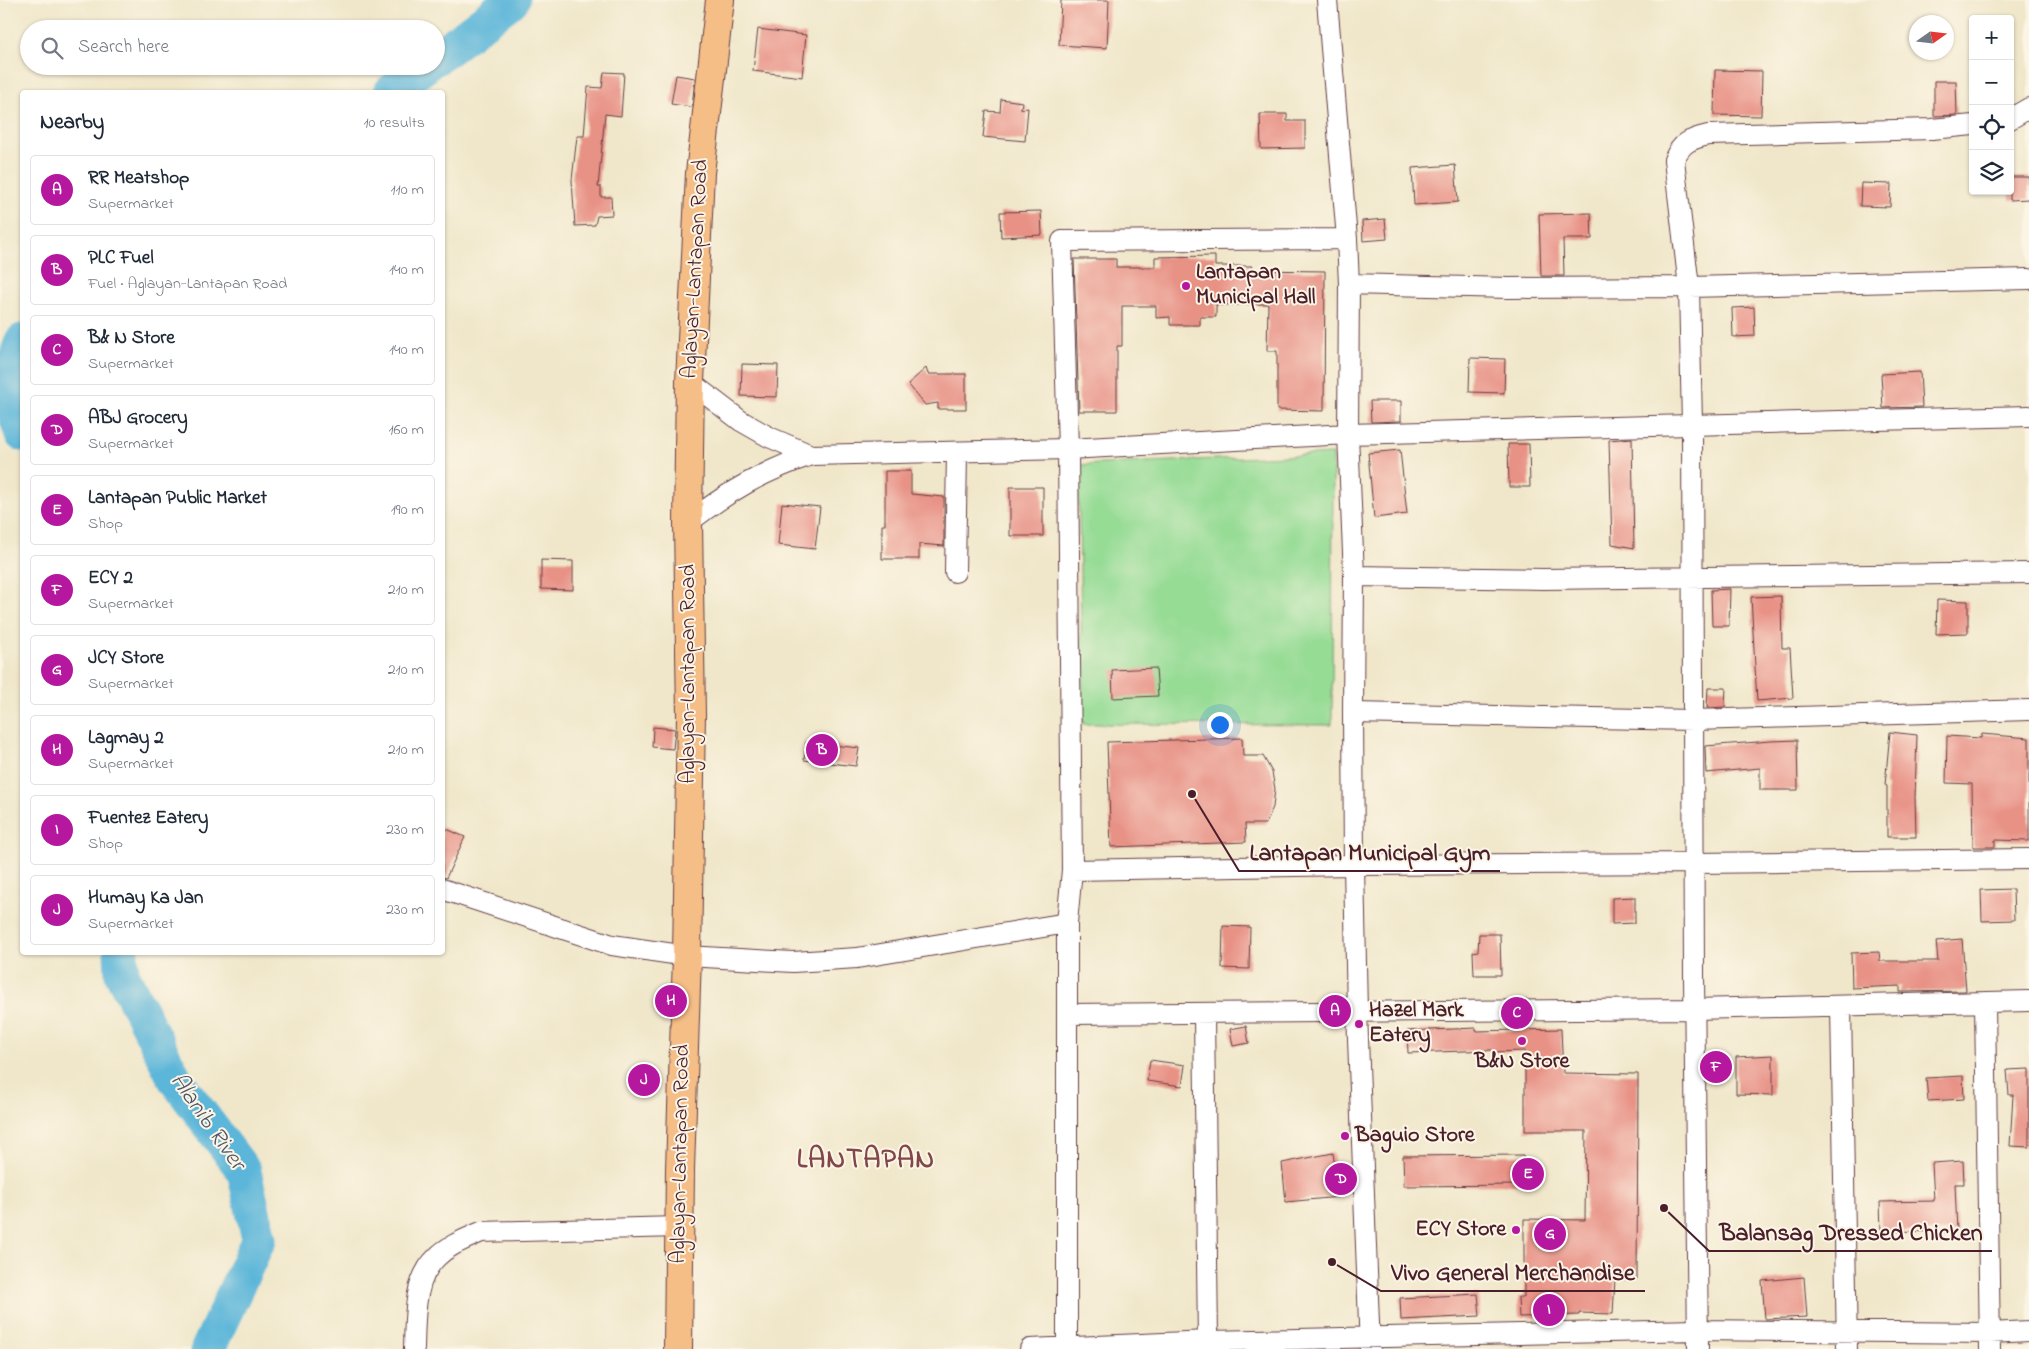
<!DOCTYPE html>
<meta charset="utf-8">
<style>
body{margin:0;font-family:"Indie Flower",sans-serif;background:#f2f2f3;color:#1f2937}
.controls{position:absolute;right:15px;top:15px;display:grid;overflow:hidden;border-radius:5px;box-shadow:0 1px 4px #0004}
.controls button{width:45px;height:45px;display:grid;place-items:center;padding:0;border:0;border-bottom:1px solid #e0e1e3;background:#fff;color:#1f2937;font:25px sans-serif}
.compass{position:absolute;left:1909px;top:15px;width:45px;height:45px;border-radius:50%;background:#fff;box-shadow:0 1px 4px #0004;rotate:76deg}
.you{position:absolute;left:1219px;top:724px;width:18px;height:18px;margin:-12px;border:4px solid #fff;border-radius:50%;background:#1a73e8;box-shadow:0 0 0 8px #1a73e833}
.badge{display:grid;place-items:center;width:32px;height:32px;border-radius:50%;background:#b5179e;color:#fff;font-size:16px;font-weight:700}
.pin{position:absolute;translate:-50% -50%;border:2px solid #fff;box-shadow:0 1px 5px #0006}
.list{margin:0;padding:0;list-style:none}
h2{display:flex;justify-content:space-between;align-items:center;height:65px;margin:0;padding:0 20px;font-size:21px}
h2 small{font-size:16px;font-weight:400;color:#747a83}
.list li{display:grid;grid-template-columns:32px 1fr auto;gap:15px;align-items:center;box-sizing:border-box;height:70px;margin:0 10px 10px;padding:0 10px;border:1px solid #e0e1e3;border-radius:5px}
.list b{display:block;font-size:19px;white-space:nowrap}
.list p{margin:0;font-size:16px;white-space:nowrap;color:#747a83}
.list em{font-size:16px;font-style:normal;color:#747a83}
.icon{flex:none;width:28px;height:28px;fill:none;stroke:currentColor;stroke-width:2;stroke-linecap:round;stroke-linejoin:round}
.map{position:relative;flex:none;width:2029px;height:1349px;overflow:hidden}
.search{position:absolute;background:#fff;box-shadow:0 1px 4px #0004;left:20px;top:20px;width:425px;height:55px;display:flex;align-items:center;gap:12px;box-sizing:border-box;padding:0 18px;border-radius:28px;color:#747a83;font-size:19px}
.panel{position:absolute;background:#fff;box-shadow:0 1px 4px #0004;left:20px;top:90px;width:425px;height:865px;border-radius:5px}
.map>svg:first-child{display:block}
.green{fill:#96dc95;stroke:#707e60}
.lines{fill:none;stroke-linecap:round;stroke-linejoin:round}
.river{stroke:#5cb6d9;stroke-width:35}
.building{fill:#e89286}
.minor-casing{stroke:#633d43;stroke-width:22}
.primary-casing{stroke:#633d43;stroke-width:30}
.minor{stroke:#fff;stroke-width:20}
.primary{stroke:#f6be87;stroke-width:28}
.poi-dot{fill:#b5179e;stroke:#fcf5e5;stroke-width:2}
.labels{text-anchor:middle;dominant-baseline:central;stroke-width:4;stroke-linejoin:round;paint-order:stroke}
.street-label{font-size:22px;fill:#4a1f2b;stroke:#fcf5e5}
.poi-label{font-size:22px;font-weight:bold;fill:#4a1f2b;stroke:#fcf5e5;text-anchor:start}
.water-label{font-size:24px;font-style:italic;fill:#505468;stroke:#fcf5e5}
.district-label{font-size:28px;font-weight:bold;letter-spacing:1px;fill:#81474b;stroke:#fcf5e5}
.leader{fill:none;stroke:#4a1f2b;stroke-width:2}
.callout-dot{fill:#4a1f2b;stroke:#fcf5e5;stroke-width:2}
.callout-label{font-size:24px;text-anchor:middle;font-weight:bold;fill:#4a1f2b;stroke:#fcf5e5;stroke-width:4;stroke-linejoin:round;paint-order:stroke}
</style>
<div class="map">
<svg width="2029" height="1349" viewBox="0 0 2029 1349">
<rect width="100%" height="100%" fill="#fcf5e5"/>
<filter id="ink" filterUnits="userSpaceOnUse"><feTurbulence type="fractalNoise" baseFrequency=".02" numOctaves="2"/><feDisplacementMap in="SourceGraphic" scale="10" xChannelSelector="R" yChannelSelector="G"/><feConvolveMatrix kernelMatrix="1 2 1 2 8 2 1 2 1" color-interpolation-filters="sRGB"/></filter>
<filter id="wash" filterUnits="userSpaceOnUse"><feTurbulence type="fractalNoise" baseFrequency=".0096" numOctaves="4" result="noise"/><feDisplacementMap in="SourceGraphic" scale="20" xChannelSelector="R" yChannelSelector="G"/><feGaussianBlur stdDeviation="1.12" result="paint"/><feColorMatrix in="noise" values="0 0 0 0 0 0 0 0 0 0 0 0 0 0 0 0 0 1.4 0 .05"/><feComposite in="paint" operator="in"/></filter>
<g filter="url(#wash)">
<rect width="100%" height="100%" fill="#f0e7ca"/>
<!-- green -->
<path class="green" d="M1333,454l-1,271 -249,-1 -5,-259z"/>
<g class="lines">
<!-- river -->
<path class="river" d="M436,58l76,-58
M391,92l34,-26
M22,341l-16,45 16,48
M121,952l1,22 53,105 69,92 15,68 -51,110"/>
</g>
<g id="blocks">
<!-- building -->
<path class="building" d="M1061,0h48l-2,48 -48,-3z
M758,29l48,6 -4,42 -49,-6z
M1715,70l47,1 -1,45 -47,-1z
M604,72l20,1 -3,43 -16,-2 -7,73h3v10h10l1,18 -15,1 -2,9 -20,1 -3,-46 5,-44h7l4,-49 14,1z
M676,75l19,3 -3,29 -21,-3z
M1934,81h22l1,34 -23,1z
M1001,99l21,3 -1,7 7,-1 -3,33 -42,-4 3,-26 14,1z
M1260,114h27v7h18v27l-44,1z
M1455,165l3,37 -44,3 -2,-37z
M2010,177h19v22l-19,1z
M1861,183l30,1 -1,23 -30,-1z
M1041,211l1,24 -41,2 -1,-25z
M1591,213l1,26h-29l1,37h-23l-2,-62z
M1385,219l2,20 -24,2 -1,-20z
M1215,256v10h37v4l73,1 -1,140 -47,-1v-59h-10l1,-47 -52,1v12h-16v8h-30v-8l-14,1v-12h-34v40h-5v65h-38l-5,-152h42v8h39v-10z
M1754,307l1,29 -22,1 -1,-29z
M1470,358l35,1 -1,34 -35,-1z
M742,364l36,1 -1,32 -36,-1z
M926,368l2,6h38v35h-28v-6l-13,2 -17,-21z
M1920,372l2,35 -39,1 -2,-34z
M1370,401h31v20l-30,1z
M1632,438l2,110 -22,-4 -3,-104z
M1508,444h21l1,43h-21z
M1400,450l7,64 -33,4 -6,-65z
M885,471h26v23l33,3v49l-25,-2v15h-37v-34h3z
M1010,487h33v49h-33z
M782,503l38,4 -5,42 -37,-4z
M541,560l32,1v29l-32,-1z
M1730,589l-1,37h-17l-1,-36z
M1781,596l1,52h8l3,50 -36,3 -6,-104z
M1937,600l31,1v32l-32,1z
M1156,668l2,28 -45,2 -1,-28z
M1708,688h18l-1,19 -18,1z
M653,727l22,2 -2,20 -21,-2z
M1890,732l27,3 -2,62 1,40h-29v-51l-2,-1z
M1982,734l47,4v103l-34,-1v7h-22l-1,-63 -26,-1 1,-47 34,2z
M1242,738l1,18h20l9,16 3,17 -2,18 -7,17h-21l1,18 -135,5 -4,-105z
M1797,740l1,50h-38v-22l-54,5 -1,-27 66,-5z
M806,742l53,6 -3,18 -52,-6z
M442,827l23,10 -19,41 -4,-1z
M2013,889l1,31 -32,1 -1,-31z
M1635,897v26l-23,1v-26z
M1223,926l27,1 -1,42 -27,-1z
M1479,934h21l1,41h-27l-1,-23 5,-1z
M1962,939l4,52 -66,1v-6l-48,2 -1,-35 28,-1 1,9h58l-2,-20z
M1246,1026l3,17 -16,3 -3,-17z
M1476,1028v3l85,-2 2,44 75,1 -1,205h-22l-2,35 -34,-1v2l-60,2 -1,-20h6v-78l61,1 1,-89h-61v-80l-32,1v-2l-85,3 -1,-22z
M1773,1055v40l-37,-1v-37z
M1150,1060l35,5 -3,21 -35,-5z
M2029,1069v78l-19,-1 3,-51h-4l-2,-25z
M1963,1076l1,23 -36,2 -2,-23z
M1333,1153l6,44 -53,5 -4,-39z
M1523,1155v30l-119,1 -1,-30z
M1963,1161l1,23h-9l2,48 -76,-1 -1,-29 54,-1 -2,-38z
M1804,1277l3,40 -42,2 -3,-38z
M1478,1294l2,22 -79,4 -1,-22z"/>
</g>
</g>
<g filter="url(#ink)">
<use href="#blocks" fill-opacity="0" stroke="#633d43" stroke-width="1"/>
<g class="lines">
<!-- minor casing -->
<g class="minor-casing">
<path id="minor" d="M1327,0l20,239 2,45 -1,150 6,142 -1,137 1,152 3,148 13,336
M2010,119l19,-11
M1349,284l160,4 180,-1 340,-8
M690,382l51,39 28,16 42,18
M688,523c39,-31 76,-52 123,-68l257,-6 280,-15 681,-18
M955,572l2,-119
M1354,576l189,3 486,-6
M1353,713l341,7 335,-10
M1072,870l282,-5 340,-2 335,-4
M442,889l170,56 75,11 106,6 64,-4 210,-35
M1985,1003l5,346
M1841,1007l6,342
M1067,1014l627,-5 335,-8
M1204,1014l4,327
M414,1349c1,-30 -1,-70 23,-92 12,-12 29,-18 44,-25l198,-5
M1030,1349l178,-8 490,-11 292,3 39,-2
M1067,1349v-426l5,-53 -4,-421 -6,-208 285,-2
M1698,1349l-4,-373 -2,-552 -3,-137 -15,-127c7,-17 16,-21 34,-25l224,-6 41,-4"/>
</g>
<!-- primary casing -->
<g class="primary-casing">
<path id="primary" d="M678,1349l2,-180 7,-213 4,-241 -3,-192 2,-141 10,-209 20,-173"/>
</g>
<!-- minor -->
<use href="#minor" class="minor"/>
<!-- primary -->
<use href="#primary" class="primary"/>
</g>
</g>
<!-- markers -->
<g class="poi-dot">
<circle cx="1186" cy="286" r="5"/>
<circle cx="1359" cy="1024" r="5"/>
<circle cx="1522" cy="1041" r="5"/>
<circle cx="1345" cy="1136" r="5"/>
<circle cx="1516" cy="1230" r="5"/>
</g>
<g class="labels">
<!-- street labels -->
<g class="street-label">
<text transform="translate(696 269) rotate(-87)">Aglayan-Lantapan Road</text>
<text transform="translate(689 674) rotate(-90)">Aglayan-Lantapan Road</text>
<text transform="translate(681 1154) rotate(-89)">Aglayan-Lantapan Road</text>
</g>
<!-- poi labels -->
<g class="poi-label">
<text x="1196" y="273">Lantapan<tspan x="1196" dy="25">Municipal Hall</tspan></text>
<text x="1369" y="1011">Hazel Mark<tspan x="1369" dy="25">Eatery</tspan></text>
<text x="1522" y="1062" text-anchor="middle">B&amp;N Store</text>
<text x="1355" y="1136">Baguio Store</text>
<text x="1506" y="1230" text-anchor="end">ECY Store</text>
</g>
<!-- water labels -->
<g class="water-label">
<text transform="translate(207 1122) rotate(55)">Alanib River</text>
</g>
<!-- district labels -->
<g class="district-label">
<text x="866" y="1160">LANTAPAN</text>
</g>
</g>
<!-- callouts -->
<path class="leader" d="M1192 794L1239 871H1500M1664 1208L1709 1251H1992M1332 1262L1381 1291H1645"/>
<g class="callout-dot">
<circle cx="1192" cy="794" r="5"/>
<circle cx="1664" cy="1208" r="5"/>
<circle cx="1332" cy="1262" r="5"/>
</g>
<g class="callout-label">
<text x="1370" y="860">Lantapan Municipal Gym</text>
<text x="1851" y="1240">Balansag Dressed Chicken</text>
<text x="1513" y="1280">Vivo General Merchandise</text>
</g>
</svg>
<div class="controls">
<button>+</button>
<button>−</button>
<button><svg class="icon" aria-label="locate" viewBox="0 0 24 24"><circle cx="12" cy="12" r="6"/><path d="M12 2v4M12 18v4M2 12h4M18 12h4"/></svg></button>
<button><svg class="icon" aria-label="layers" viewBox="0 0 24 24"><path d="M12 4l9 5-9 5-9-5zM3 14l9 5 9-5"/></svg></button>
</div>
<svg class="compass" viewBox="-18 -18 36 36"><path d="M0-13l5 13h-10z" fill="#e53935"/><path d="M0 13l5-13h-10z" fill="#747a83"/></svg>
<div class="you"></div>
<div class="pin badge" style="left:1335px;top:1011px">A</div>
<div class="pin badge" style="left:822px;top:750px">B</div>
<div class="pin badge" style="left:1517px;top:1013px">C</div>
<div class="pin badge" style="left:1341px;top:1179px">D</div>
<div class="pin badge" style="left:1528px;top:1174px">E</div>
<div class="pin badge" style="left:1716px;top:1067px">F</div>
<div class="pin badge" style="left:1550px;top:1234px">G</div>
<div class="pin badge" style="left:671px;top:1001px">H</div>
<div class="pin badge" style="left:1549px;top:1310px">I</div>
<div class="pin badge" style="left:644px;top:1080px">J</div>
<div class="search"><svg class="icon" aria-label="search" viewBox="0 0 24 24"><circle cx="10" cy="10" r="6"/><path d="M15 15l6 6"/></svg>Search here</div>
<section class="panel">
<h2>Nearby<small>10 results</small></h2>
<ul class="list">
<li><span class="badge">A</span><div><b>RR Meatshop</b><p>Supermarket</p></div><em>110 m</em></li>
<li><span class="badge">B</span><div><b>PLC Fuel</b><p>Fuel · Aglayan-Lantapan Road</p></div><em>140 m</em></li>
<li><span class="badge">C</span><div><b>B&amp; N Store</b><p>Supermarket</p></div><em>140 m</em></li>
<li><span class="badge">D</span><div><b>ABJ Grocery</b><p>Supermarket</p></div><em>160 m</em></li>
<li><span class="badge">E</span><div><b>Lantapan Public Market</b><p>Shop</p></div><em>190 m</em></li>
<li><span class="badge">F</span><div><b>ECY 2</b><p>Supermarket</p></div><em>210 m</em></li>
<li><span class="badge">G</span><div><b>JCY Store</b><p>Supermarket</p></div><em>210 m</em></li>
<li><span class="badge">H</span><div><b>Lagmay 2</b><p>Supermarket</p></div><em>210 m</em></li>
<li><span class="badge">I</span><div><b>Fuentez Eatery</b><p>Shop</p></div><em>230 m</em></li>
<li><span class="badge">J</span><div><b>Humay Ka Jan</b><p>Supermarket</p></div><em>230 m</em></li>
</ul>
</section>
</div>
